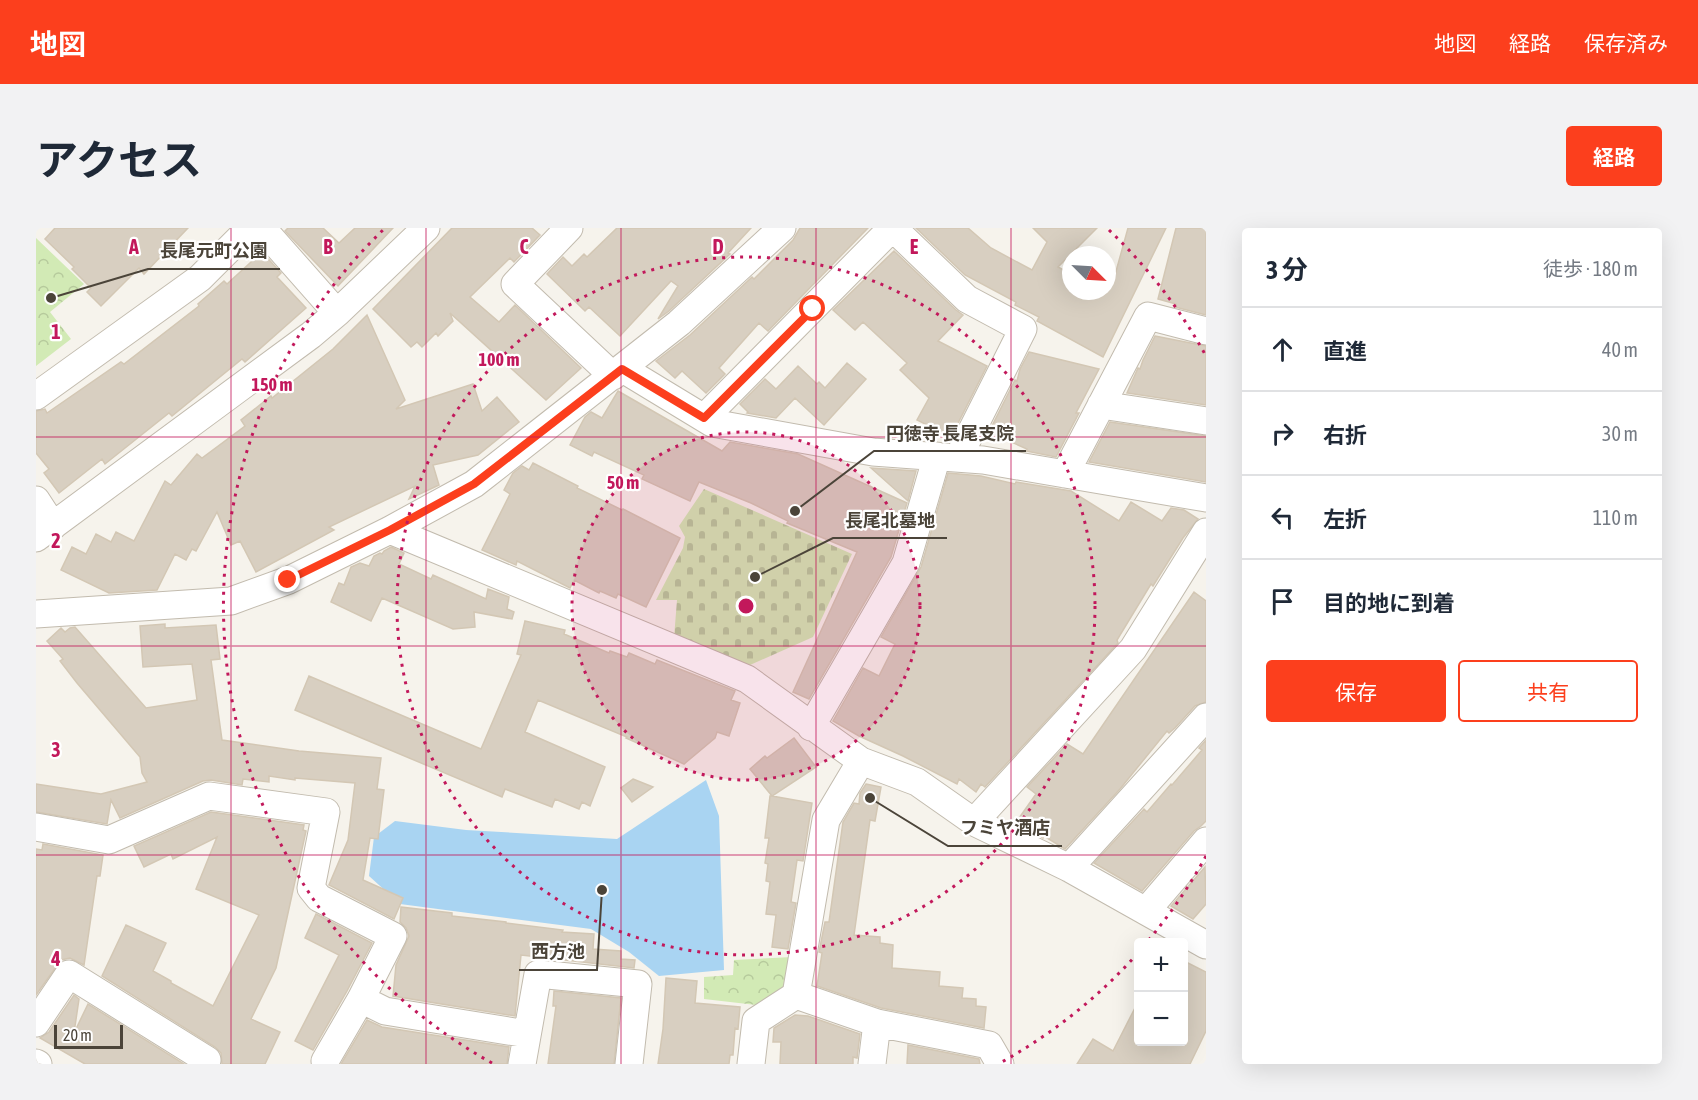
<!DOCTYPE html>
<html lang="ja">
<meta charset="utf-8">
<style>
body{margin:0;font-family:"Asap Condensed","Noto Sans JP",sans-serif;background:#f2f2f3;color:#1f2937}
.controls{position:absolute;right:18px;bottom:18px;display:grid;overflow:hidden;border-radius:6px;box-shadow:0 6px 24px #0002}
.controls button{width:54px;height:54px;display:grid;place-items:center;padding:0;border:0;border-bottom:2px solid #e0e1e3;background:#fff;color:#1f2937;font:30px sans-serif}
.compass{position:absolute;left:1026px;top:18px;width:54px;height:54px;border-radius:50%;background:#fff;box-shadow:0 6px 24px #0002;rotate:114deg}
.scale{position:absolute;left:18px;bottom:15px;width:69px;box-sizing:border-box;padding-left:6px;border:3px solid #4b4439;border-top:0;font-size:16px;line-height:21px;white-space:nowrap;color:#4b4439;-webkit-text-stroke:4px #fff;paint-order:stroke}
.stop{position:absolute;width:18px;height:18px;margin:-14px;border:4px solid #fc3f1d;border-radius:50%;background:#fff}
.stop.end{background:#fc3f1d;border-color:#fff;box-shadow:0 2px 6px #0008}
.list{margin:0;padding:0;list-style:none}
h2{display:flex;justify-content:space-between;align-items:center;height:78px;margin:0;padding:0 24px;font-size:26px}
h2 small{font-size:20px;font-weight:400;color:#747a83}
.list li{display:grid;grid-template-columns:39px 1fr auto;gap:18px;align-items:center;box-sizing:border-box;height:84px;padding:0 24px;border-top:2px solid #e0e1e3}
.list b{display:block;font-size:22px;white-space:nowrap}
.list em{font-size:20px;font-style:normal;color:#747a83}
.actions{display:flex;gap:12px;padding:18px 24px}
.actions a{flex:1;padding:14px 0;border:2px solid #fc3f1d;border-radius:6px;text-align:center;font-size:21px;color:#fc3f1d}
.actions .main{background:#fc3f1d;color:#fff}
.icon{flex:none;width:33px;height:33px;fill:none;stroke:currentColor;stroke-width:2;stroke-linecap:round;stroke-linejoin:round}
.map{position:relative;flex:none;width:1170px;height:836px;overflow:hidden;border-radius:6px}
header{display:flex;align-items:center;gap:36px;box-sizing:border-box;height:84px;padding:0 30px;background:#fc3f1d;color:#fff}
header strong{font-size:28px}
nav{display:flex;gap:33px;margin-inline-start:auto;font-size:21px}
.intro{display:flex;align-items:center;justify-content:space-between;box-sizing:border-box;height:144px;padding:0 36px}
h1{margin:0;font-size:42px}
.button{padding:15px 27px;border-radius:6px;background:#fc3f1d;color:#fff;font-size:21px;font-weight:700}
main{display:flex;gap:36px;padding:0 36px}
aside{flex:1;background:#fff;border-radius:6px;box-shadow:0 6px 24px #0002}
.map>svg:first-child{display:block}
.forest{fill:url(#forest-crowns)}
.cemetery{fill:url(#cemetery-stones)}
.water{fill:#a9d4f2}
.building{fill:#d8cfc1;stroke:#d3c7b4;stroke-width:1.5}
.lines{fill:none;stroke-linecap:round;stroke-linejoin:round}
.street-casing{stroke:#c2bbae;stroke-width:29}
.street{stroke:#fff;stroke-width:27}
.route{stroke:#fc3f1d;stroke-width:8}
.grid{fill:none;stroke:#c2185b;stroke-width:1.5;stroke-opacity:0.55}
.ring{fill:none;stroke:#c2185b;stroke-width:3;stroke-dasharray:3 6}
.grid-label{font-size:20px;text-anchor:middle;font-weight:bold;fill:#c2185b;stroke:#fff;stroke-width:4.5;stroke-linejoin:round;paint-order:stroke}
.centre{fill:#c2185b;stroke:#fff;stroke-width:3}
.ring-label{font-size:18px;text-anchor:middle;font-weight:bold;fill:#c2185b;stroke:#fff;stroke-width:4.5;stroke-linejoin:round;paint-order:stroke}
.leader{fill:none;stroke:#4b4439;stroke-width:2}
.callout-dot{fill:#4b4439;stroke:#fff;stroke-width:2}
.callout-label{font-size:18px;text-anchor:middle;font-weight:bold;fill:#4b4439;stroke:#fff;stroke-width:4.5;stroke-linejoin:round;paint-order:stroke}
</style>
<header>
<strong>地図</strong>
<nav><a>地図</a><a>経路</a><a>保存済み</a></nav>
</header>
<div class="intro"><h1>アクセス</h1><a class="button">経路</a></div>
<main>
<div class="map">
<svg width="1170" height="836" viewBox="0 0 1170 836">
<defs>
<pattern id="forest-crowns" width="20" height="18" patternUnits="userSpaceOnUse" patternTransform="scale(1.5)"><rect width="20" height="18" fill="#d2eab5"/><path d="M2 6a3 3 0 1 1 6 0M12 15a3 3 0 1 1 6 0" fill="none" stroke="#b6ca9c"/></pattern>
<pattern id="cemetery-stones" width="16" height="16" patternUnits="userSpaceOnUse" patternTransform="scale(1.5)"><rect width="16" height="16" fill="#d2eab5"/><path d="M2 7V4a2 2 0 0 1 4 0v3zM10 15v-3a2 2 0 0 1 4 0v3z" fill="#b6ca9c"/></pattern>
</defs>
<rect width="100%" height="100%" fill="#f6f3ec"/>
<!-- forest -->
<path class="forest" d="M0,10l48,46 -34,28 21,27 -35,27z
M756,729l-1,17 -10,17 -25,14 -52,-6v-22l29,-2 1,-15z"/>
<!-- cemetery -->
<path class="cemetery" d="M668,261l148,65 -39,83 -63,28 -76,-27 3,-38h-21l27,-52 2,-11 -6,-11z"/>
<!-- water -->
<path class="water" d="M670,552l13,36 5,154 -65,6 -30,-24 -38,-23 -191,-25 -31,-28 5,-39 21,-16 71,9 151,9z"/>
<!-- building -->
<path class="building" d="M19,0h133l-44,46 -5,-6 -38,38 -14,-14 4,-4 -19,-19 2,-2 -29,-28z
M252,0h35l16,15 16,-15h38l-55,58 -53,-55z
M416,0h80l8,7 -26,27 -4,-4 -40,39 29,25 16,-17 66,63 -35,32 -96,-87 3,8 -15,15 -2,-3 -14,14 -5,-5 -6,5 -38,-38z
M581,0h134l-23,25 2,1 -61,57 -11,8 20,-33 -7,-5 -51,55 -31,-29 -4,4 -38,-37 16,-17 9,9 12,-12 3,3z
M764,0h68l-100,103 -9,-8 -40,45 6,6 -19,19 -24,-22 -7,7 -19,-17 34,-26 62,-58 2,2 39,-39z
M880,0h52l23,20 41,22 15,-28 -14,-14h64l-39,39 13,7v17h37l7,-16 13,-47h38l-63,129 -66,-36 2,-4 -24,-12 1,-3 -51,-27z
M1140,0h30v87l-31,-8 1,-3 -18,-5z
M858,23l62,59 7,5 -25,26 49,25 -36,71 -34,-17 12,-22 -29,-28 7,-7 -44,-41 -8,8 -22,-20z
M226,24l19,21 -4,4 29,31 -61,54 -3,-3 -70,57 -3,-3 -64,51 -3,-5 -43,34 -15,-20 5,-4 -13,-16v-42l9,-2 2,4 74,-51 3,2 75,-58 -1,-2 26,-23 3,3z
M331,87l38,85 -9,9 77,-25 9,27 15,-14 22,25 -41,33 -45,10 6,20 -30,14 6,-13 -86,41 5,3 -78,42 -16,-31 -9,4 -14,-33 -21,39 -4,-2 -6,11 -11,-6 -18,36 -48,3 -48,-23 11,-23 14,7 10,-20 15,8 5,-10 18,9 31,-60 6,4 26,-31 5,4 43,-32 -4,-6 30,-24 1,2 61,-49z
M1119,108l51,10v59l-79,-12 11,-25 2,1 3,-9z
M993,124l70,17 -23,44h3l-23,44 -30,-6 1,-2 -38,-17 26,-52 2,1 3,-12z
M811,135l19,16 -42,46 -29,-27 -19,20 -29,-5 1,-1 -8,-8 25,-25 11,10 22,-23 19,18 2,-2 6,6z
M582,163l104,60 8,-9 68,12 109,49 -16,54 -82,142 -16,-7 64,-140 -70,-29 1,-2 -37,-18 -52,-21 -9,19 -48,-22 2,-4 -50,-23 -2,4 -22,-11 15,-28 6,-5 11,6z
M1074,194l96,14v46l-117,-20z
M497,235l45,23 -1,2 45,22 1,-1 57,29 -34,69 -28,-13 -2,4 -16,-7 -1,2 -25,-13 -4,8 -53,-27 -1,4 -34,-15 28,-56 -6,-4 9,-17 9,-7 7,4z
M835,240l45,3 -8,30z
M912,245l33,3 34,8 1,-2 55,9 48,30 12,-19 31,19 9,-13 13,2 14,9 -15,19 -30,48 -2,-2 -34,56 1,3 -133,144 -4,-3 -5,8 -17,-13 -2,5 -54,-28 -44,-20 -26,-15 30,-53 16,8 16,-32 -14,-7 40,-70z
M355,319l13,6 -5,11 32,15 2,-4 53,24 2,-10 21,8 -2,12 7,3 -2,7 -38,-7 1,15 -22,2 -71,-31 -11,23 -40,-19 8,-19 5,2 7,-18 9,-4 9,3 5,-10 6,-3 2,1 2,-3z
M1158,364l12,9v101l-11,4 -20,22 -6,5 -2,-2 -47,58 -55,60 -21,-13 -1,2 -8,-4 -18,-13 19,-27 -9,-7 40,-43 16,10z
M489,393l40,9 -1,4 45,19 1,-2 17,6 2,-4 26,11 2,-4 78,31 -4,9 9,3 -11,33 -12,-4 -2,6 -31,26 -58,-26 1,-1 -89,-37 -13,32 80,35 -15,39 -8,-4 -3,7 -24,-10 -3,8 -47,-18 -3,8 -207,-87 14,-34 172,73 40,-94 -4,-1z
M129,396v4l51,-3 4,34 -9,1 11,80 77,11 82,7 -4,31 7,1 -6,49 -8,-1 -7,42 40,18 -9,21 -65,-34 19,-45 7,-57 -60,-5v2l-26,-4v6l-26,-3 -1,6 -31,-5 -8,1 -83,37 -9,-18 -4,24 -71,-12v-28l65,10 46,-12 -5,-9 -2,-16 -63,-74 -17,-22 3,-2 -16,-18 14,-13 4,4 5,-4 5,-1 71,81 51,-8 -5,-36 -49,3 -3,-41z
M758,510l22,29 -44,29 40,7 -9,58 -6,-1 -6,42 5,1 -8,46 -16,-2 4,-32 -10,-1 4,-32 -4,-1 2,-17 -3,-1 4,-25h-4l5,-42h2l-22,-27 15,-13 2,2z
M1170,512v81l-5,5 -7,5 -52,60 -48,-28 50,-54 3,3 24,-28 1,1 30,-35 -3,-2z
M597,551l20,8 -21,15 -11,-14z
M830,556l15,3 -6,34 -5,-1 -16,115 26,2v6l13,2 -1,23 48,4 -1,14 24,2 -1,10 14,1v7l10,1 -2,21 -103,-20 -64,-22 5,-33 -3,-1 6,-30h4l14,-100 11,-19 5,1 1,-11z
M175,584l93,13 -1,5 3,1 -30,137 -25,51 29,13 -15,32h-43l-1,-11 -6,-6 -113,-71 24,-51 40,18 -13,28 18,10v2l42,23 46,-91 -63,-26 21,-52 -44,22 -2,-5 -27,13 -10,-21z
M7,616l60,11 -3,21h-3l-13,89 -14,-7 -9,2 -25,35v-146l6,1z
M1169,639l1,37 -13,15 -22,-13z
M365,679l51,6v3l54,6v1l57,7 -1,2 32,2 -1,15 28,2v8l14,1 -1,8 -113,-13 -6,61 -122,-20 3,-31 13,-29 -3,-8 -6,-6z
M280,686l56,29 -25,48 -34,59 -18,-9 44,-86 -34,-17z
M1148,733l22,11v59l-16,33h-113l16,-25 20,12 25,-49v39h46z
M630,750l31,3 -2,22 45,4 -2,22 -3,-1 -2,27h-3l-1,9h-71l5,-35z
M518,763l67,7 -7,66h-66l8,-58h-3z
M38,767l5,4 -5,34 14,-29 96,60h-99l-45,-26 9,-6z
M759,787l13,1 52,18 -3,24 -4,-1v7h-73l1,-22h-8l1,-14z
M331,792l15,7 127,20 -2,17h-166z
M872,817l71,14 1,5h-73z"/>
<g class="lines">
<!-- street casing -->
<g class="street-casing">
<path id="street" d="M226,0l75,85
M533,0l-54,56 98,92
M857,0l74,71 56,30 -65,129
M587,141l89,54 161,29 110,8 223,38
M0,168l164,-118 50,-50
M1065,177l105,16
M668,190l188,-190
M1029,246l83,-158 58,15
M0,272l17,26
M354,302l357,149 114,82 56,21 57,40 95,46 137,77
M0,310l275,-203 26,-22 89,-85
M0,386l195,-13 58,-21 101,-50 84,-46 205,-161 103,-95
M775,499l95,-164 31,-107
M938,594l159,-173 73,-117
M0,599l73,13 100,-44 117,16 -15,76 8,10 74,38 -32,63 -36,62
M1033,640l137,-151
M1110,683l60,-70
M760,767l81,28 112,22 11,19
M325,771l24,12 142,23
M0,795l33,-49 138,86 -2,4
M0,835l2,1
M486,836l16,-90 100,10 -9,80
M715,836l5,-43 40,-26 30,-175 35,-59
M836,836l5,-41"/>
</g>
<!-- street -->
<use href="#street" class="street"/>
</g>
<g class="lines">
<!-- route -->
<path class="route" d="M252,352l102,-50 84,-46 148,-115 82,49 109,-109"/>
</g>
<!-- grid -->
<path class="grid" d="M195,0v836M390,0v836M585,0v836M780,0v836M975,0v836M0,209h1170M0,418h1170M0,627h1170"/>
<!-- distance rings -->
<circle cx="710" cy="378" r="174" fill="#c2185b" fill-opacity=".12"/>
<g class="ring">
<circle cx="710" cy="378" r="174"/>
<circle cx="710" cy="378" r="349"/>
<path d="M1170 628A523 523 0 0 1 1111 714M1102 725A523 523 0 0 1 964 835M456 835A523 523 0 0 1 347 2M1073 2A523 523 0 0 1 1170 128"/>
</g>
<g class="grid-label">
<text x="98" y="26">A</text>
<text x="292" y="26">B</text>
<text x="488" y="26">C</text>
<text x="682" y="26">D</text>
<text x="878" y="26">E</text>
<text x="20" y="111">1</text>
<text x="20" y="320">2</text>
<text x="20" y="529">3</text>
<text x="20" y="738">4</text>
</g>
<circle cx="710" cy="378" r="9" class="centre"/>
<g class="ring-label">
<text x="463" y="138">100 m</text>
<text x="236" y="163">150 m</text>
<text x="587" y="261">50 m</text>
</g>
<!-- callouts -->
<path class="leader" d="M15 70L112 41H244M759 283L838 223H990M719 349L797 310H911M834 570L912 618H1026M566 662L561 742H483"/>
<g class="callout-dot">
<circle cx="15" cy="70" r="6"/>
<circle cx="759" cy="283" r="6"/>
<circle cx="719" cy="349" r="6"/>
<circle cx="834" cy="570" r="6"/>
<circle cx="566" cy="662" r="6"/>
</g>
<g class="callout-label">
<text x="178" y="29">長尾元町公園</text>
<text x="914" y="212">円徳寺 長尾支院</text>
<text x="854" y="299">長尾北墓地</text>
<text x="969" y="606">フミヤ酒店</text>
<text x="522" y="730">西方池</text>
</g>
</svg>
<div class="controls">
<button>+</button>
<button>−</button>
</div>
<svg class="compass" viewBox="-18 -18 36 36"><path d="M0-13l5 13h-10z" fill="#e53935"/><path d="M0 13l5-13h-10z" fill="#747a83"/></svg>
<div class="scale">20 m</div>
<div class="stop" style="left:777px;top:81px"></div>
<div class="stop end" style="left:252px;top:352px"></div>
</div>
<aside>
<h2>3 分<small>徒歩 · 180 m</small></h2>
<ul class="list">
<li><svg class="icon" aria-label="ahead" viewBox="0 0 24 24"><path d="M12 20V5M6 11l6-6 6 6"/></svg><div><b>直進</b></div><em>40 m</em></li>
<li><svg class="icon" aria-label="right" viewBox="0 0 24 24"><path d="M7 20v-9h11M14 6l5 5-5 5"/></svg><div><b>右折</b></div><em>30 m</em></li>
<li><svg class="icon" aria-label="left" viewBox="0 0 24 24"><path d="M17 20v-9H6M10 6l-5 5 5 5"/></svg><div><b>左折</b></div><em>110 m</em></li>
<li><svg class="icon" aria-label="arrive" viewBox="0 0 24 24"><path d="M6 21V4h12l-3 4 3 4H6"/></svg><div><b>目的地に到着</b></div></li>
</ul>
<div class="actions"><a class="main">保存</a><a>共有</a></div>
</aside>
</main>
